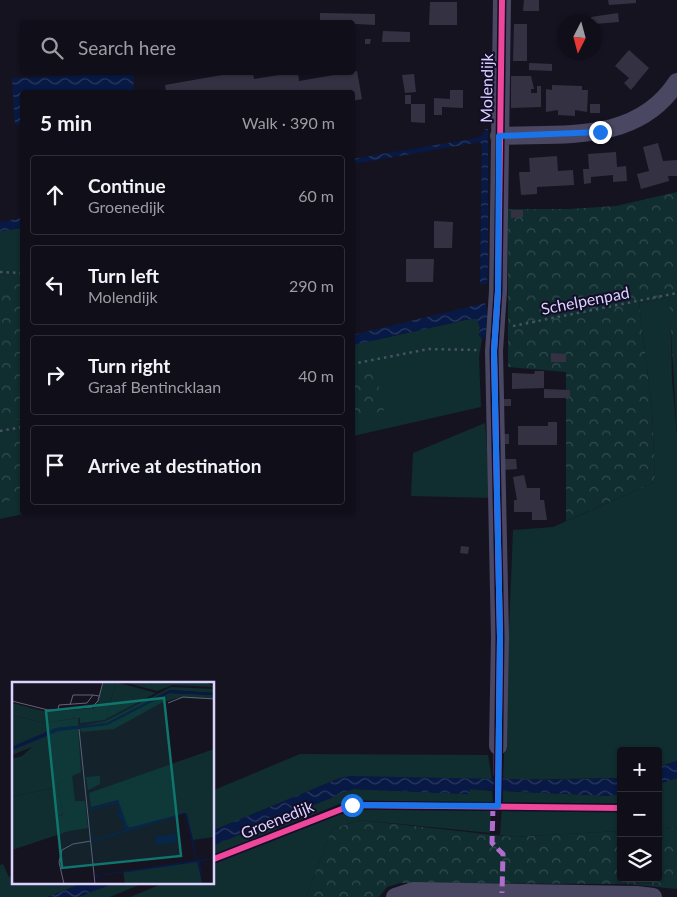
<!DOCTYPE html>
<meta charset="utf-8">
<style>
body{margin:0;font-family:Lato,sans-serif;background:#1e1c26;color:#f1f3f6}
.controls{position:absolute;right:15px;bottom:15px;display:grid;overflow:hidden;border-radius:5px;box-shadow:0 1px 4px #0004}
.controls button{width:45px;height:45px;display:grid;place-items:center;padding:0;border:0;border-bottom:1px solid #302e38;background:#100e19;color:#f1f3f6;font:25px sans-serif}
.compass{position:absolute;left:557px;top:15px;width:45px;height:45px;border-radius:50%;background:#100e19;box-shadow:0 1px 4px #0004;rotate:186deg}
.stop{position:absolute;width:15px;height:15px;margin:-11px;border:4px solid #1a73e8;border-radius:50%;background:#fff}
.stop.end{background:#1a73e8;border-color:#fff;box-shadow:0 1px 5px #0008}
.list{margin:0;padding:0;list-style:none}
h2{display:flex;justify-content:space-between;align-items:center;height:65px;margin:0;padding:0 20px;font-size:21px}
h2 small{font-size:16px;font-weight:400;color:#9c9ca2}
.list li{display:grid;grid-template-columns:32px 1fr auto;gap:15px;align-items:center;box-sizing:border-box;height:80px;margin:0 10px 10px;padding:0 10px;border:1px solid #302e38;border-radius:5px}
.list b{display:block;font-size:19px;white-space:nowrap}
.list p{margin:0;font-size:16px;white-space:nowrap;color:#9c9ca2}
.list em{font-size:16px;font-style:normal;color:#9c9ca2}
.icon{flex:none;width:28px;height:28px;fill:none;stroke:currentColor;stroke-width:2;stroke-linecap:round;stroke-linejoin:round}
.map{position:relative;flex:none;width:677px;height:897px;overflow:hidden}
.search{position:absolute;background:#100e19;box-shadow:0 1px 4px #0004;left:20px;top:20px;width:335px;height:55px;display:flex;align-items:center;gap:12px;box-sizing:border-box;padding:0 18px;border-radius:5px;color:#9c9ca2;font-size:19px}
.panel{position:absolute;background:#100e19;box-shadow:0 1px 4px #0004;left:20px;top:90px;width:335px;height:425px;border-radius:5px}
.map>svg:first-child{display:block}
.green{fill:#102d30}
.forest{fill:url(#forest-crowns)}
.water{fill:url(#water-waves)}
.building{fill:#343143}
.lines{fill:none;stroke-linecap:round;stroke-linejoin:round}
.path{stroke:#445363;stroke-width:2.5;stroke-dasharray:2.5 4;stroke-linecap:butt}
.lane{stroke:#4a4763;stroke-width:9}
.street{stroke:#4a4763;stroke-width:18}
.quiet{stroke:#b06ccc;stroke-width:5;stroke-dasharray:10 5;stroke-linecap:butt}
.cycleway-casing{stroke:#130d27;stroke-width:9}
.cycleway{stroke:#ed469a;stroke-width:6}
.route{stroke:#1a73e8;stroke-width:6}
.labels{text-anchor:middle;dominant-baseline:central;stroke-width:4;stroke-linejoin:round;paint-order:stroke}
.street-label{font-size:16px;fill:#dbd3ff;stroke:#130d27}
.inset-road{fill:none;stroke:#65607a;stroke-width:1}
.view{fill:#0f766e;fill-opacity:0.15;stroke:#0f766e;stroke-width:2.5}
.inset-edge{fill:none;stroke:#dbd3ff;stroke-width:2.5}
</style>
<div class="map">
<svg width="677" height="897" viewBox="0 0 677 897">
<defs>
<pattern id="forest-crowns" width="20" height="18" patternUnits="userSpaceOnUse" patternTransform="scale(1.25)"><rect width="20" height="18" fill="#102d30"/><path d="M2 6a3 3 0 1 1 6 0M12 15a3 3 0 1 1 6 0" fill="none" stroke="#324b4f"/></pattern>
<pattern id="water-waves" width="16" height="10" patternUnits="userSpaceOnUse" patternTransform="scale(1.25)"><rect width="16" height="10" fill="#071944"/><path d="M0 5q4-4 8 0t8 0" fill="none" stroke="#2b3a60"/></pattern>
</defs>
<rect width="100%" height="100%" fill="#161321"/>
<!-- green -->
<path class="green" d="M22,228v284l6,1 -28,6v-288z
M670,297l2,83 5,54v327l-19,6v-16h-37v27l-118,2 10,-250 40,-3 102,-45 -3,-72 -13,-107z
M470,319h7l3,8 -1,8 3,4 -3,18 2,50 -128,29 -1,-91z
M485,423l6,75 -80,-2 2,-43z
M300,754l188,1 4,24 -152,-1 -126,52v-40z
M677,778v50l-19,1v-45z
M353,789l116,5v-5l23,2 1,12 -138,-2 -13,2 -128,52v-10z
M503,791l106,5 12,-2v37l-109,6 -12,-2z
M353,808l138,2 -1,23 -130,-13 -28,9 -26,68h-176l34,-14h50v-20z
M3,864l6,13 5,-2v8h69l-35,14h-48v-32z
M114,883h30l-34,14h-32z"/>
<!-- forest -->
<path class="forest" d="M677,192v242l-8,-137 -30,6 13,107 3,72 -89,39v-149l-58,-5v-158h61l47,-3z
M0,277l22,2v140l-22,4z
M375,369l9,42 -31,8v-46z
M22,435v62l-22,6v-64z
M360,820l152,17 109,-6v47h37v-49l19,-1v61l-50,-5 -227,-1 -13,4 -8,10h-73l26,-68z"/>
<!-- water -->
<path class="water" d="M133,73l1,19h-112v33h-7l-3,-47z
M485,129h3v135l-1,20h-7l2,-139 -2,-3 -127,22 -1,-5 120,-20 10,-3z
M22,218v10l-22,3v-9z
M485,303l4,12 -4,23 -3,1 -3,-4 1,-8 -3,-8h-7l-117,26 -1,-10z
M677,761v17l-19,6v-17z
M350,776l203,4 68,-2v16l-12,2 -139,-7 -1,5 -116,-5 -139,56v-15l126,-52z
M83,883h31l-36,14h-30z"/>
<!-- building -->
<path class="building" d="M524,0h15v11h-16z
M608,0h28v3l-27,2z
M430,2h27v23h-28z
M320,13l55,1v11l-55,-3z
M618,13l1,9 -25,2 -3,-2v-5z
M514,24h13v37h-14z
M383,31l27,1v10h-28z
M365,39h6l-1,5h-5z
M629,50l20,18 -18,22 -7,-7 5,-5 -14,-12z
M529,63l23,1v7l-23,-1z
M357,71l5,28 -10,2v-9h-186l-1,-7 74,-13h14l1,7 44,-7 1,9z
M414,74l2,18 -11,1 -3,-18z
M511,76h20l3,13h-3v4h6v-7h4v21l-30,1z
M552,85l30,1v4h6l-1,22 -12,-2v6l-17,-1v-5l-12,2v-23l6,1z
M450,90h13v18l-21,-1v8h-8v-17l16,1z
M405,95h6v9h14v19l-14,-1v-18h-6z
M590,104h10v9h-10z
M658,143l5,18 14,-1v16h-9l1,5 -28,8 -4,-15 12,-3 -6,-24z
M616,152l1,15 9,-1 1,15 -14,1v-7l-22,2v6l-7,1 -1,-15h6l-1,-15z
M557,156l1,15 15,-1 1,15 -37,2v7l-16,1 -2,-23h11l-1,-14z
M511,210h12v7l-12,1z
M434,221l19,1 -1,26h-18z
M406,259h28l-1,23h-27z
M551,353l15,1v8h-15z
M535,371h9v17l-32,1v-16l22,1z
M544,389l26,1v8h-26z
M503,399h8v7h-8z
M548,422h9v23h-39v-19h30z
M502,434h7v10h-7z
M503,459h13l1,10 -14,1z
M524,475l3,13h13v12h4l3,20h-15v-8h-18v-12h3l-4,-23z
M461,546l8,1 -1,7 -8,-1z"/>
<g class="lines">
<!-- path -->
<path class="path" d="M0,272l22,1
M513,326l164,-33
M352,364l77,-15 48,1
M0,431l22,-4"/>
<!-- lane -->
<path class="lane" d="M498,774v-28"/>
<!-- street -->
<path class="street" d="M499,136c65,-3 138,8 178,-54
M498,746l2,-109 -6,-286 4,-60 4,-291
M395,897l18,-6 224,4 16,2"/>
<!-- quiet -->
<path class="quiet" d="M493,806l-1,37 11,11 -1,39"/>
<!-- cycleway casing -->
<g class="cycleway-casing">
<path id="cycleway" d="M498,806l2,-169 -6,-286 4,-60 4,-291
M214,859l138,-54 269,3"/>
</g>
<!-- cycleway -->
<use href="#cycleway" class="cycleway"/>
</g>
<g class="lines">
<!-- route -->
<path class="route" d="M352,805l146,1 2,-169 -6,-286 4,-60 1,-155 101,-4"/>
</g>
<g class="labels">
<!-- street labels -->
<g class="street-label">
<text transform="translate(486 88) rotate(-89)">Molendijk</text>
<text transform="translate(585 300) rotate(-11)">Schelpenpad</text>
<text transform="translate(277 819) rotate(-22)">Groenedijk</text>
</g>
</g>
<!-- overview -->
<g transform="translate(12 682)">
<rect width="202" height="202" fill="#161321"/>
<path d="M104,0l40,11 -52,27 -24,3v-5l27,-2zM112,0h82l8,5 -41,-2 -16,6zM159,5l43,2v4l-44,-3 -63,33 -27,3 26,-5zM157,11l45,2v4l-36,-1 -15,4 -49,27 -33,3 -1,-4 27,-3zM0,33l32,8 34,-5v8l-22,2 -44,19zM66,46l3,44 -24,11 6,31 -5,2 -5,-28 -41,9v-38l10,-3 10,-9 -20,8v-5l46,-19zM202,67v88l-21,3 -8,-27 -55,15 -4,-3 -8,-25 -27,7 -2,-14zM88,94v8l-12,6 -2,-13zM186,179l4,23h-77l-2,-13z" fill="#102d30"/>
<path d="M92,0h12l-9,34 -4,2h-27l-32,5 -32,-8v-12l35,9 47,-4zM202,71v19l-33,4 -73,22 -2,-7zM60,93l3,26h10l3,27 -19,3 -57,19v-53l41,-9 5,28 5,-1 -6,-32zM202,94v58l-16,2 -9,-29 -54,-1 -12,-9 65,-20z" fill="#102d30"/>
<path d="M158,8l44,3v2l-45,-2 -62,32 -49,6 -46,19v-3l44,-19 51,-5zM106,118l10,28 57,-15 2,1 6,26 21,-3 -21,4 4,19 17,-2 -14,4 3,22 -6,-22 -98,14 -3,3 -1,-7 2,3 99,-15 -11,-46 -92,28 -3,-27 4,25 31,-10 -3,-10 -7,-6 5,-1 -3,-10 -27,8 -1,-5 4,2zM164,152l1,8 -21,3 -1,-8z" fill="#071944"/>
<path class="inset-road" d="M0,19l36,9 44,-3 6,-6 5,-19M156,21l15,-6 32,2M58,23l3,-10h20M46,28l1,-5 28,-2 6,-8 6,1M67,47l16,155M52,202l-5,-22 3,-12 11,-6 18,-3"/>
<path class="view" d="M152,16l17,158 -119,12 -16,-157z"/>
<rect width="202" height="202" class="inset-edge"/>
</g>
</svg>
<div class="controls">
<button>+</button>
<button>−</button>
<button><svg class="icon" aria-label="layers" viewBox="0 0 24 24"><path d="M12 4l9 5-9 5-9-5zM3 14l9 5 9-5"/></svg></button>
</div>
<svg class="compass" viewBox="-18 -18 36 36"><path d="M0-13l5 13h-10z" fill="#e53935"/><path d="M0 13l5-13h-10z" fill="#9c9ca2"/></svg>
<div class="stop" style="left:352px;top:805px"></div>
<div class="stop end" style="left:600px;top:132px"></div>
<div class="search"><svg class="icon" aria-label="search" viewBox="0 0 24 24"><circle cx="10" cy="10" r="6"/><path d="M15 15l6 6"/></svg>Search here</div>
<section class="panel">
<h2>5 min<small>Walk · 390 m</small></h2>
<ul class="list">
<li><svg class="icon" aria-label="ahead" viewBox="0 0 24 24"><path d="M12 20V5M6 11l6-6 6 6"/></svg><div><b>Continue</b><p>Groenedijk</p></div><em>60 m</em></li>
<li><svg class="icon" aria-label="left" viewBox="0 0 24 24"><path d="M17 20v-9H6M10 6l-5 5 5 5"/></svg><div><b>Turn left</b><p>Molendijk</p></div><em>290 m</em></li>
<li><svg class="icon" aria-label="right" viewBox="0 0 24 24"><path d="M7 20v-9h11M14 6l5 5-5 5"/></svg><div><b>Turn right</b><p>Graaf Bentincklaan</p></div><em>40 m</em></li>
<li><svg class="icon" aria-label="arrive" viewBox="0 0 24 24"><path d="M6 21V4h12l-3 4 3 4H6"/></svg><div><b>Arrive at destination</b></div></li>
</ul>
</section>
</div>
